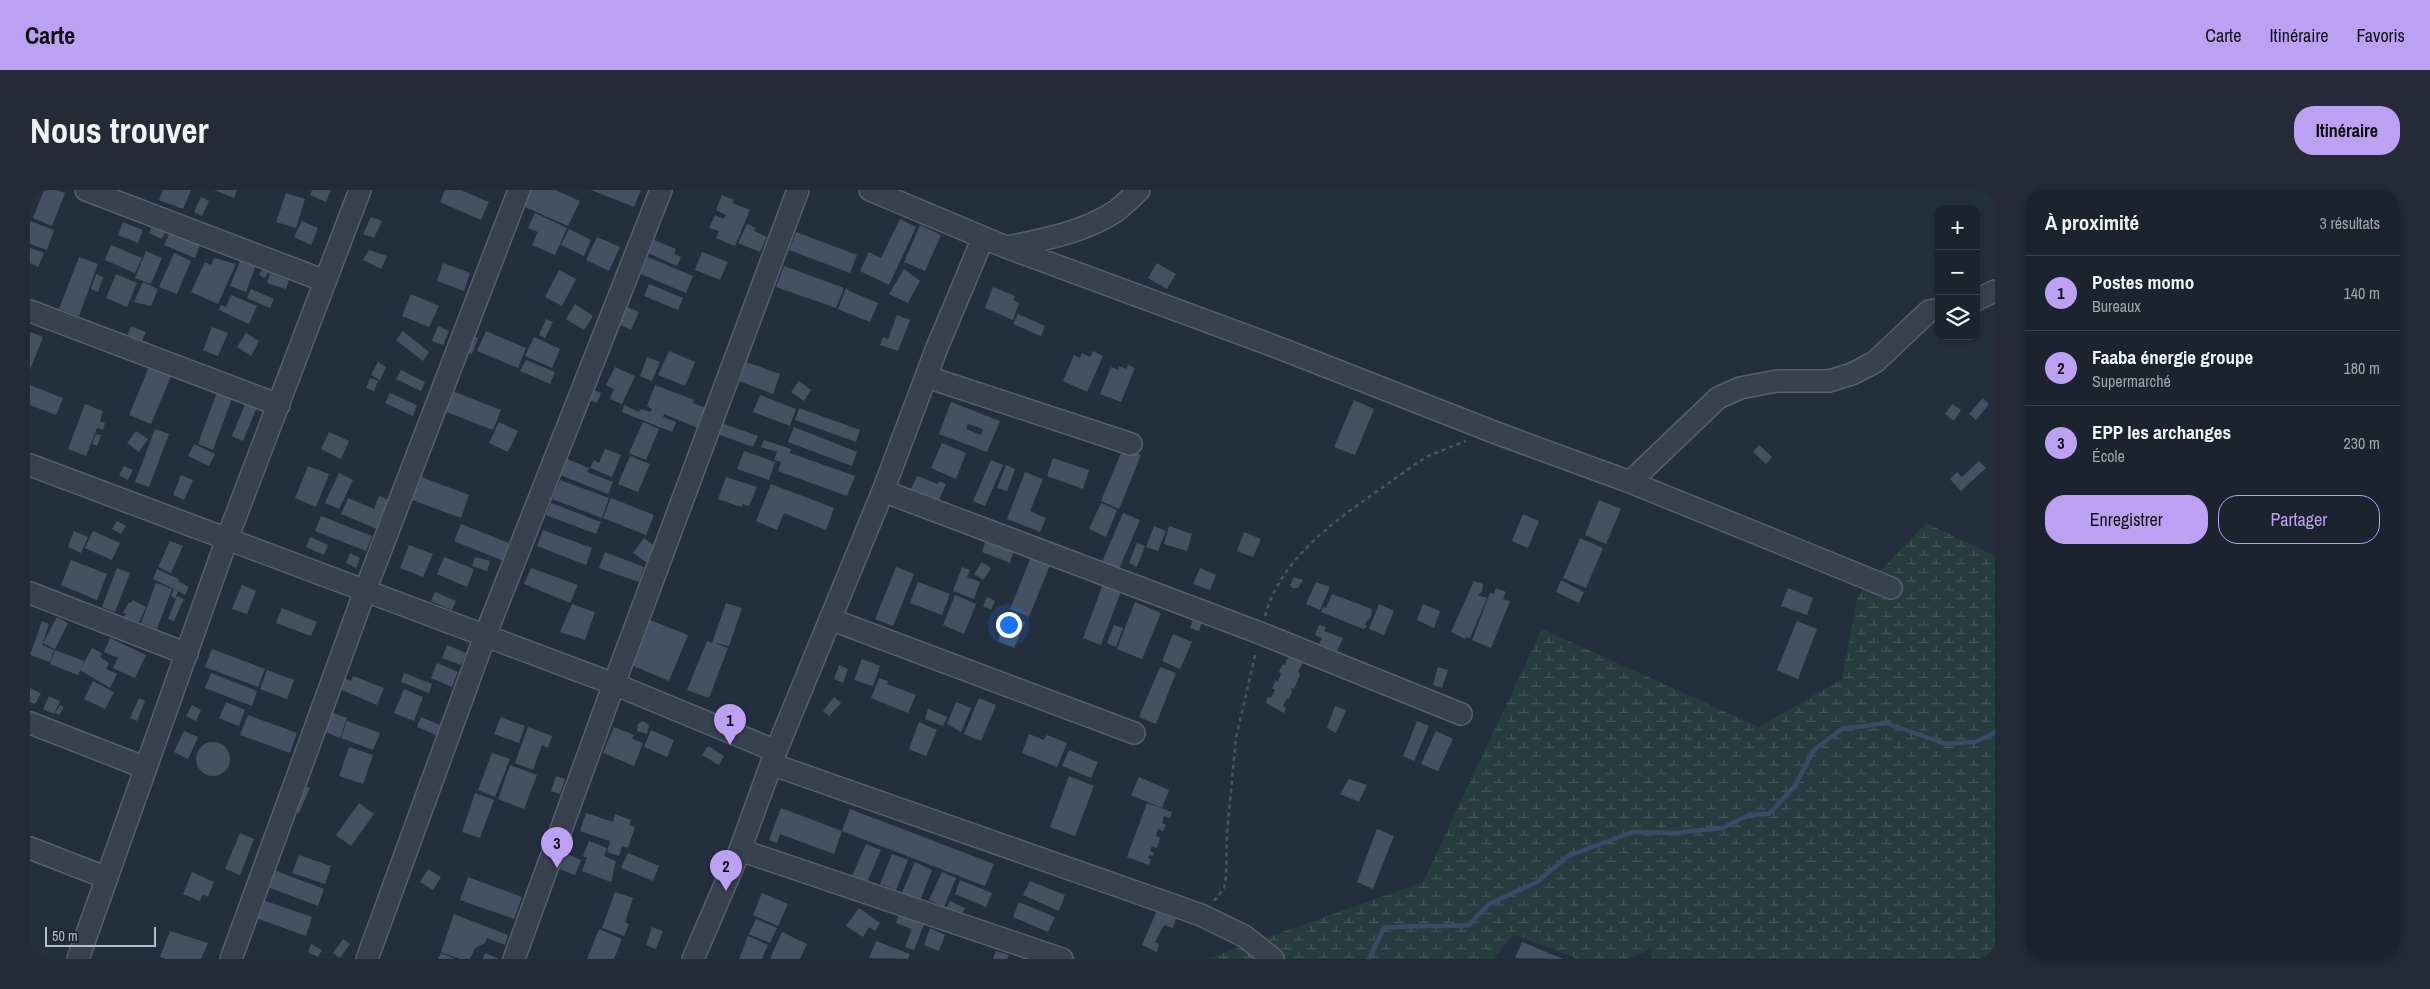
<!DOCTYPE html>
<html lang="fr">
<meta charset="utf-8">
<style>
body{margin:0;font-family:"Archivo Narrow",sans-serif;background:#242b36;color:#f1f3f6}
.controls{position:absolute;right:15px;top:15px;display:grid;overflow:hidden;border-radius:10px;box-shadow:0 2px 8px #0003}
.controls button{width:45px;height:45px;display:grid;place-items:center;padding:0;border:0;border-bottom:1px solid #39404a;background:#1b232e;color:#f1f3f6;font:25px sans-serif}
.scale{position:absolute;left:15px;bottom:12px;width:111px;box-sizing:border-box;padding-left:5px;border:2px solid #b4bcc9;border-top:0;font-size:14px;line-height:18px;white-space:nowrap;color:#b4bcc9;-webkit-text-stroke:4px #1d2633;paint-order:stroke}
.you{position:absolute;left:978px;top:434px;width:18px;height:18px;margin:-12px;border:4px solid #fff;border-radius:50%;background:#1a73e8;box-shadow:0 0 0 8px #1a73e833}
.badge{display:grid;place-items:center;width:32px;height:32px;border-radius:50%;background:#bca0f2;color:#111;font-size:16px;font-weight:700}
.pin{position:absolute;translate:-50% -41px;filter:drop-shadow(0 1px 2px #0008)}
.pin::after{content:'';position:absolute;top:26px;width:18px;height:15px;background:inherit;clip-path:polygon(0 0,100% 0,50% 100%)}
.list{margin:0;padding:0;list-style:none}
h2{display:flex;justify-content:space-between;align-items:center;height:65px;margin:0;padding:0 20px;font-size:21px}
h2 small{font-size:16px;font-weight:400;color:#a0a4aa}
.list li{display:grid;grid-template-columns:32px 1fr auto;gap:15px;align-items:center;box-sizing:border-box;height:75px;padding:0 20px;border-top:1px solid #39404a}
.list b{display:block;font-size:19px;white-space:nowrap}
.list p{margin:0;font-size:16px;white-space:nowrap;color:#a0a4aa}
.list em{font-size:16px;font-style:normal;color:#a0a4aa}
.actions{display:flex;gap:10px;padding:15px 20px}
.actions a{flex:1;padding:11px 0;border:1px solid #bca0f2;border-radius:20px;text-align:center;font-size:18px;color:#bca0f2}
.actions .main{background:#bca0f2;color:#111}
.icon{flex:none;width:28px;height:28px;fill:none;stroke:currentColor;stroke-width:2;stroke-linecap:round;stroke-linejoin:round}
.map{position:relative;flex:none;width:1965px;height:769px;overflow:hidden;border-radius:20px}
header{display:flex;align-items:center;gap:30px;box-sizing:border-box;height:70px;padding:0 25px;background:#bca0f2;color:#111}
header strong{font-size:24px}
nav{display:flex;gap:28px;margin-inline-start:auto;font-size:18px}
.intro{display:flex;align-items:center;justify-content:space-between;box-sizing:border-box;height:120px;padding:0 30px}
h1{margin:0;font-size:35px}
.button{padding:12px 22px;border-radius:20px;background:#bca0f2;color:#111;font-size:18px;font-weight:700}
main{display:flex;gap:30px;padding:0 30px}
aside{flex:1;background:#1b232e;border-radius:20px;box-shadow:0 2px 8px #0003}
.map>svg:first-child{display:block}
.wetland{fill:url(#wetland-marsh)}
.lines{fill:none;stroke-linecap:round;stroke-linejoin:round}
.stream{stroke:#394c67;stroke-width:4.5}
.building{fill:#455162;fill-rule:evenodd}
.minor-casing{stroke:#565f6c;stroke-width:24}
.path{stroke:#44595c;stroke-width:2.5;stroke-dasharray:4 4;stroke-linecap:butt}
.minor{stroke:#38414e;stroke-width:21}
</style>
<header>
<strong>Carte</strong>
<nav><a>Carte</a><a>Itinéraire</a><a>Favoris</a></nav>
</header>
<div class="intro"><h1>Nous trouver</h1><a class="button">Itinéraire</a></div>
<main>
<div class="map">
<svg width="1965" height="769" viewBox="0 0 1965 769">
<defs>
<pattern id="wetland-marsh" width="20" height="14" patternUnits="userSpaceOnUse" patternTransform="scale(1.25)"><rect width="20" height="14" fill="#263c3f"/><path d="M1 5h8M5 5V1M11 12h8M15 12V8" fill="none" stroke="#435659"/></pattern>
</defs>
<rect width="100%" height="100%" fill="#242f3e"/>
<!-- wetland -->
<path class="wetland" d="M1896,333l69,33v403h-342l-3,-9 -25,9h-47l-64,-25 -21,25h-286l216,-77 119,-253 217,98 83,-48 16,-84z"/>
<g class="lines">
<!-- stream -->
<path class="stream" d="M1339,769l15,-31c29,-3 57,-1 85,-3l20,-21 48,-22 31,-26 65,-24 43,1 46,-5 27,-13 20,-1 26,-28 19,-36 28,-21 44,-6 60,21 29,-2 20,-9"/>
</g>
<!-- building -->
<path class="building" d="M14,0h13l8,3 -13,33 -19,-8z
M133,0h28l-8,19 -24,-9z
M184,0h23l-3,8z
M282,0h19l-5,12 -16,-7z
M415,0h16l28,12 -8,18 -41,-18z
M492,0h33l25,11 -12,25 -52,-23z
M561,0h50l-7,17z
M256,3l19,6 -9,29 -20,-6z
M692,5l12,5 -2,3 18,7 -15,36 -19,-8 3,-7 -10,-3 6,-13 9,4 2,-4 -10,-5z
M171,7l8,4 -7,15 -8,-4z
M505,23l32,15 -12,27 -23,-10 6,-13 -10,-4z
M341,27l11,4 -8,17 -11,-4z
M870,29l16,8 -27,58 -29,-14 9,-19 12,6z
M0,31l24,9 -7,20 -17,-6z
M272,31l16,7 -7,17 -17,-8z
M93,32l20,8 -5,13 -20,-8z
M717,34l9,4 -2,3 13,6 -7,15 -22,-9z
M890,35l21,10 -16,36 -21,-9z
M122,36l13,6 -3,7 -13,-6z
M539,39l22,11 -7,16 -23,-11z
M140,42l30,13 -5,13 -31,-13z
M766,42l61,23 -7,18 -61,-23z
M567,47l23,10 -11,24 -23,-11z
M624,50l22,9 -2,5 7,3 -4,9 -29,-13z
M81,55l31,13 -7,15 -30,-13z
M0,58l14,5 -6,14 -8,-4z
M339,60l18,6 -6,13 -18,-9z
M116,61l16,7 -11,26 -16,-6z
M672,62l26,10 -8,18 -25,-10z
M144,63l17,8 -14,33 -18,-7z
M613,65l50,21 -7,17 -50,-21z
M49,67l19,7 -19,52 -20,-7z
M184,68l22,6 -18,40 -27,-12 14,-30 6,3z
M211,69l15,6 -10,27 -16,-6z
M239,72l5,5 -10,11 -5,-4z
M413,73l27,10 -6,18 -27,-10z
M1127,73l19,11 -9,15 -19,-11z
M754,76l60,22 -8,20 -60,-21z
M874,79l16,12 -12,22 -19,-9z
M529,80l17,9 -14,27 -17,-9z
M240,83l19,7 -3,9 -19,-6z
M66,84l7,3 -5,15 -7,-3z
M86,84l21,9 -10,24 -21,-9z
M113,92l15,7 -7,17 -17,-4z
M619,94l34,14 -5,12 -34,-14z
M963,97l22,9 -2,4 6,3 -6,17 -28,-12z
M816,98l3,3 29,12 -8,19 -32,-13z
M221,99l23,10 -4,9 -23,-10z
M381,104l28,12 -10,21 -27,-11z
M201,105l26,11 -8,18 -30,-14 2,-5 5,2z
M545,114l18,12 -9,14 -18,-11z
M592,115l17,7 -8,18 -16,-8z
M988,124l27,12 -4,10 -28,-12z
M867,125l13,5 -12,31 -18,-6 3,-8 5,2z
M516,129l7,3 -8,16 -6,-3z
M101,136l15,6 -4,9 -15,-5z
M408,136l11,5 -6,14 -11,-4z
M182,137l16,6 -10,23 -15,-6z
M373,141l26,21 -6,9 -27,-21z
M456,141l40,17 -8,20 -41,-17z
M0,142l13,5 -13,33z
M216,143l13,8 -8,15 -14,-9z
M440,145l8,3 -6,16 -8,-3z
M504,147l26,12 -8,19 -27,-12z
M639,161l26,11 -10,24 -27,-11z
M1063,161l10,5 -16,36 -24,-11 11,-26 6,3 2,-5 8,4z
M617,167l13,5 -8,19 -12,-5z
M496,170l29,12 -5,12 -30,-13z
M348,172l8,5 -6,13 -9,-5z
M716,172l34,12 -7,20 -34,-13z
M1098,175l7,3 -14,34 -21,-8 11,-27 7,3 1,-4 7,3z
M119,177l22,9 -20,48 -22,-9z
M585,177l20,9 -13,28 -12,-5 4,-10 -8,-4z
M371,180l24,12 -4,9 -25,-12z
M340,188l8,3 -4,10 -8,-3z
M769,191l12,9 -7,11 -13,-9z
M0,195l33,13 -7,17 -26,-10z
M625,195l39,15 -1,3 13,5 -8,20 -34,-14 -1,3 13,5 -4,10 -50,-20 2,-7 15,7 2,-3 9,3 2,-3 -5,-3z
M560,199l11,4 -4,10 -10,-4z
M422,201l49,19 -8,20 -49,-19z
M187,202l15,6 -19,52 -15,-6z
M360,203l27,12 -4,11 -28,-13z
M730,205l36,14 -6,17 -37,-14z
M1953,208l6,6 -13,16 -7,-6z
M1324,210l20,9 -19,46 -21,-8z
M216,212l11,5 -14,34 -11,-5z
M921,212l49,19 -13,31 -48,-18zM938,234l15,5 -2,6 -15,-6z
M55,214l18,7 -3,10 5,2 -2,7 -6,-2 -11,28 -18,-7z
M1922,214l9,6 -7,11 -9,-7z
M769,218l61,22 -4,12 -61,-22z
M469,232l19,9 -10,21 -19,-9z
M613,232l16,7 -13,31 -17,-7z
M689,232l39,14 -5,11 -38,-14z
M764,237l63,25 -5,14 -64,-24z
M125,239l14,5 -20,53 -14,-5z
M106,241l12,8 -9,13 -12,-9z
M299,242l20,9 -8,18 -20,-10z
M66,244l5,1 -4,11 -5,-2z
M734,250l27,9 -1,4 65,23 -8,20 -69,-25 3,-9 -7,-2 3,-8 -16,-5z
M912,253l24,10 -10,26 -25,-11z
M164,254l21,10 -6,12 -21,-10z
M1729,255l13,12 -6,7 -13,-12z
M1093,258l18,7 -22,54 -18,-8z
M575,259l16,6 -9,22 -22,-9 4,-8 5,3z
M714,261l31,11 -6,18 -32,-11z
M600,266l20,8 -12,28 -20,-8z
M1023,268l36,12 -6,19 -36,-13z
M537,269l22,9 -2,4 26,10 -5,12 -48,-19z
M961,270l12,5 -18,41 -12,-5z
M1949,271l7,7 -25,23 -11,-12 7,-7 5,5z
M976,275l9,4 -8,22 -10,-3z
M94,276l9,4 -5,10 -9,-5z
M278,276l21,8 -13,33 -21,-9z
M995,282l18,7 -13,32 16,7 -6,14 -33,-13z
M309,283l14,7 -14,29 -14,-6z
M151,285l12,5 -9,20 -11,-5z
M386,285l53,20 -8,23 -54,-20z
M887,286l21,8 1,-3 7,3 -7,16 -28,-11z
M696,287l31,10 -8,19 -6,-2 -2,3 -23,-8z
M530,290l49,18 -7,20 -50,-19z
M741,294l63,24 -8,22 -42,-17 -7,17 -21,-9z
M349,306l10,4 -12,29 -36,-15 7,-16 26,11z
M581,308l43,17 -8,20 -43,-17z
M1569,310l22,9 -15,35 -21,-9z
M521,313l50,19 -5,12 -50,-19z
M1071,313l16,7 -11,27 -17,-8z
M1093,323l17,7 -21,49 -17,-7z
M1493,324l16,7 -11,27 -16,-7z
M291,326l51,20 -6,15 -51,-20z
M87,331l9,5 -5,8 -9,-5z
M431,334l50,20 -7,17 -50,-20z
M1124,336l12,5 -8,20 -12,-4z
M1139,336l23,8 -5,17 -23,-7z
M513,340l49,18 -6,17 -49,-19z
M44,341l14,6 -7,16 -13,-6z
M63,341l27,12 -8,17 -27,-12z
M1214,342l17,7 -8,18 -16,-6z
M280,347l18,8 -4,10 -18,-8z
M614,348l13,10 -10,15 -14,-10z
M1550,348l23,10 -17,40 -23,-10z
M956,350l28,10 -4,13 -28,-11z
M140,351l13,5 -12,27 -13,-6z
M1107,353l8,3 -8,21 -8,-4z
M379,355l24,9 -10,23 -23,-9z
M575,362l39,15 -5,15 -40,-14z
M320,363l10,5 -4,10 -10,-5z
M414,367l30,12 -7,18 -30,-13z
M445,367l15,4 -3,10 -15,-5z
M1001,367l19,8 -21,52 -19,-8z
M41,370l36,14 -10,26 -36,-15z
M952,372l9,6 -8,12 -9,-6z
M866,377l18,7 -21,52 -18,-7z
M932,377l8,3 -3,7 13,5 -6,17 -21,-8z
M87,378l13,5 -15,39 -13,-5z
M501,378l47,17 -8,18 -46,-19z
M1170,378l16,7 -6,15 -17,-6z
M127,379l22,10 -1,2 11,6 -4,8 -7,-4 -3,8 -4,-3 3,-7 -21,-10z
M1264,387l9,3 -5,8h-6l-2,-3z
M1531,390l23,12 -5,11 -23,-11z
M1444,391l9,3 -1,8 -4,3 9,3 -17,40 -4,-1 -1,2 -14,-7z
M888,392l32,12 -8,21 -32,-12z
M1286,392l14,5 -10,23 -14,-6z
M126,393l16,6 -15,40 -16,-6z
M1073,394l18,7 -20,54 -18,-7z
M212,395l14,6 -9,23 -15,-5z
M1466,398l10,4 -3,7 7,2 -19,47 -19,-8 18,-47 4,1z
M1758,398l25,10 -6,17 -26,-9z
M405,402l21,9 -4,9 -21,-9z
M1302,404l40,15 -1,7 -6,8 2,3 -4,2 -42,-17 2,-5 3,1z
M925,405l21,9 -12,30 -21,-9z
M147,406l7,3 -10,22 -6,-2z
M957,407l8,4 -4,9 -8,-4z
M103,410l13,7 -7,15 -15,-5 2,-3 -3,-1 6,-11 2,1z
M1105,412l26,11 -19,46 -25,-10z
M696,413l16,5 -13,38 -15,-3 14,5 -19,50 -22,-8 20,-49 5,2z
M542,414l23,8 -10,28 -25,-8z
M1349,414l15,7 -10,24 -15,-6z
M1393,414l17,7 -6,17 -17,-8z
M252,418l35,14 -6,14 -35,-13z
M978,425l17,7 -11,26 -16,-7z
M27,427l11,6 -13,26 -12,-6z
M1163,428l9,3 -3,10 -9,-3z
M620,430l38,15 -19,46 -38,-16z
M12,431l7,3 -7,21 12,5 -4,12 -20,-7z
M1767,431l20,8 -19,50 -21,-9z
M1084,435l9,3 -7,19 -9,-4z
M1289,435l7,2 -2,4 19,7 -6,13 -18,-7 3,-6 -7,-3z
M1143,444l19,8 -12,27 -18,-8z
M80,448l36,17 -11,23 -22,-10 5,-10 -14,-6z
M417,455l19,8 -5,12 -19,-7z
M62,458l10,5 -2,4 9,6 -3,6 11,5 -7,14 -30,-18z
M182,459l53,20 -7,18 -53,-20z
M25,460l29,11 -6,14 -28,-11z
M1259,464l16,6 -7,11 2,4 -6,14 -3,-1 1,4 -3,7 -2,-1 -4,8 3,2 -2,5 -18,-10 2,-6 3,1 4,-8 -3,-2 4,-8 2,2 3,-8 -2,-2 4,-8 2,1z
M832,469l18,7 -7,20 -19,-6z
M407,473l21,9 -6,15 -21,-9z
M809,475l9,4 -5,14 -9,-4z
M1130,477l16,6 -20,51 -17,-7z
M1408,477l10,3 -6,18 -9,-3z
M237,480l27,10 -7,19 -27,-10z
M181,483l46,18 -5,15 -47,-18z
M374,483l28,11 -3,9 -28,-11z
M323,486l31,12 -7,17 -38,-16 5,-11 7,3z
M849,488l9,3 -1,3 29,11 -8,18 -37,-15z
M63,491l21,11 -9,17 -21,-10z
M0,498l11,5 -6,11 -5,-2z
M374,499l19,8 -9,24 -20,-8z
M19,506l11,5 -6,13 -11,-5z
M804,507l7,6 -12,13 -6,-5z
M109,508l6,3 -8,20 -7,-3z
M949,508l17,7 -15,36 -17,-7z
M196,512l19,8 -6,16 -20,-8z
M926,512l15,6 -10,24 -14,-8z
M30,515l4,2 -5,8 -4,-2z
M162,515l9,5 -5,11 -10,-5z
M1305,516l11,4 -10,23 -9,-5z
M898,519l19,8 -4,9 -18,-7z
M301,522l16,6 -7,20 -17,-7z
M218,525l49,18 -7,20 -50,-18z
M391,527l22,9 -4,10 -22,-9z
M471,527l24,9 -6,17 -25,-9z
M317,531l33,12 -7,17 -32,-12z
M613,531l6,4 -2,9 -10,-3 1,-7z
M1387,531l12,5 -15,35 -11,-5z
M889,532l18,8 -11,26 -17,-7z
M498,537l24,9 -4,12 -6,-3 -9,25 -18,-7z
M584,537l20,8 -2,4 11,4 -9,23 -31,-13z
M621,540l23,10 -7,17 -23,-10z
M154,541l14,6 -10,22 -14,-7z
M1406,541l17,8 -15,32 -17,-7z
M999,544l15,6 3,-5 20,8 -10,24 -35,-14z
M166 569a17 17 0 1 1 34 0a17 17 0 1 1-34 0Z
M678,556l16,10 -5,9 -17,-10z
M319,557l24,8 -10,29 -24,-8z
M1039,560l29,12 -7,16 -29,-12z
M462,563l18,6 -15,38 -17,-7z
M480,575l27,10 -13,34 -26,-10z
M526,586l9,3 -5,15 -9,-3z
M1039,586l25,10 -19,50 -25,-9z
M1109,587l30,13 -7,18 -31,-13z
M1319,589l18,6 -8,17 -19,-8z
M274,596l6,2 -11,25 -6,-2z
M445,603l19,7 -14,38 -18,-6z
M329,613l15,11 -23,32 -15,-11z
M1117,613l25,9 -2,6 -6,-2 -2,7 4,2 -3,6 -5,-2 -2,7 4,2 -3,10 -5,-2 -2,5 4,2 -1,3 -4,-1 -1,3 3,1 -2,6 -22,-8z
M751,618l61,23 -8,23 -54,-20 -3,9 -8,-3z
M820,619l144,55 -9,22 -143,-55z
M556,623l27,9 2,-8 16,6 -2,5 6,2 -7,21 -6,-2 -3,10 -12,-4 3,-11 -30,-10z
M1347,639l17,7 -21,53 -16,-7z
M210,643l14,6 -14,36 -15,-6z
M559,651l18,7 -3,8 12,5 -5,21 -29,-11 5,-13 -4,-2z
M836,654l15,6 -14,32 -15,-6z
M530,661l21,9 -6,15 -21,-8z
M598,663l31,13 -6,15 -32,-13z
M862,664l16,6 -12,30 -16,-6z
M269,665l32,11 -6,18 -33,-11z
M885,672l17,8 -13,33 -18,-8z
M241,679l53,20 -6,17 -53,-20z
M398,679l13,8 -8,13 -13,-8z
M162,682l22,10 -6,15 -5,-3 -3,7 -17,-7z
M912,682l14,6 -12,29 -15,-7z
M438,687l54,20 -8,22 -54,-19z
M930,690l32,13 -6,14 -31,-13z
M1000,691l35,14 -6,16 -36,-16z
M585,702l18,6 -8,24 4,2 -5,12 -22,-8z
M732,703l26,11 -10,22 -25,-11z
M230,709l52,18 -6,19 -53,-19z
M920,711l15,7 -4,7 -15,-6z
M989,712l36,15 -7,15 -35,-15z
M829,718l21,15 -5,8 -6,-4 -6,10 -17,-11z
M1128,718l19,7 -4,13 -9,-3 -9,17 4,2 -2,8 -15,-7z
M870,720l26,9 -12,31 -9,-3 7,-18 -16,-6z
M424,724l54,21 -3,10 -18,-7 -2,5 -10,5 -5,11h-10l-19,-7z
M726,729l21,9 -7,15 -21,-9z
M622,737l11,4 -7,18 -10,-4z
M900,738l15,7 -6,16 -15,-6z
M569,739l23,10 -8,20h-27z
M140,741l38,12 -7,16h-35l-6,-2z
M752,742l25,12 -7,15h-30z
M718,746l20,9 -6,14h-23z
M313,749l7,5 -10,14 -7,-5z
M846,751l34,13 -2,5 -39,-1z
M1492,752l41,17 -48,-1z
M281,754l11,6 -4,7 -10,-5z
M966,761l13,4 -2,4h-14z
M411,763l14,6h-17z
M455,763l14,6h-16z"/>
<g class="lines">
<!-- minor casing -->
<g class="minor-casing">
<path id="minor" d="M56,0l239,91
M840,0l136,57 268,99 225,88 131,48 261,106
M977,57c36,-7 78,-15 109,-36 8,-6 16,-14 23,-21
M1946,110l19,-9
M0,121l249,94
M897,187l204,67
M0,275l584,219 162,67
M1600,292l88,-84 22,-10 37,-7h52l23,-7 23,-12 54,-51 10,-2
M853,301l377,142 201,81
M0,403l157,61
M800,429l304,114
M0,533l116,45
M741,574l430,151 43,21 29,23
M0,658l77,30
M710,660l322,109
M48,769l149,-420 133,-349
M201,769l134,-368 154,-401
M337,769l118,-323 176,-446
M484,769l100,-275 184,-494
M663,769l47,-109 36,-99 107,-260 53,-141 47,-112"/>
</g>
<!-- path -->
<path class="path" d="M1235,426c19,-70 94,-110 149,-151l14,-9 38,-15
M1184,711l10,-13 2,-11 1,-44 9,-95 20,-87"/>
<!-- minor -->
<use href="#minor" class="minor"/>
</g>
</svg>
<div class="controls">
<button>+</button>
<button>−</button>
<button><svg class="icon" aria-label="layers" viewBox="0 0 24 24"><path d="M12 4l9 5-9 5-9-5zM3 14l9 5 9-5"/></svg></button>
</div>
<div class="scale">50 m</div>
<div class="you"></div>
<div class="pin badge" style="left:700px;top:555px">1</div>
<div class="pin badge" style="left:696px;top:701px">2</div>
<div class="pin badge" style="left:527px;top:678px">3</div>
</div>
<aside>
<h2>À proximité<small>3 résultats</small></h2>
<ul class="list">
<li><span class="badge">1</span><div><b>Postes momo</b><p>Bureaux</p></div><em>140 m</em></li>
<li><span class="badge">2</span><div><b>Faaba énergie groupe</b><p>Supermarché</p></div><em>180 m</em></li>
<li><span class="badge">3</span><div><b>EPP les archanges</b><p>École</p></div><em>230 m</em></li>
</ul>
<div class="actions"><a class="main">Enregistrer</a><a>Partager</a></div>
</aside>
</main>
